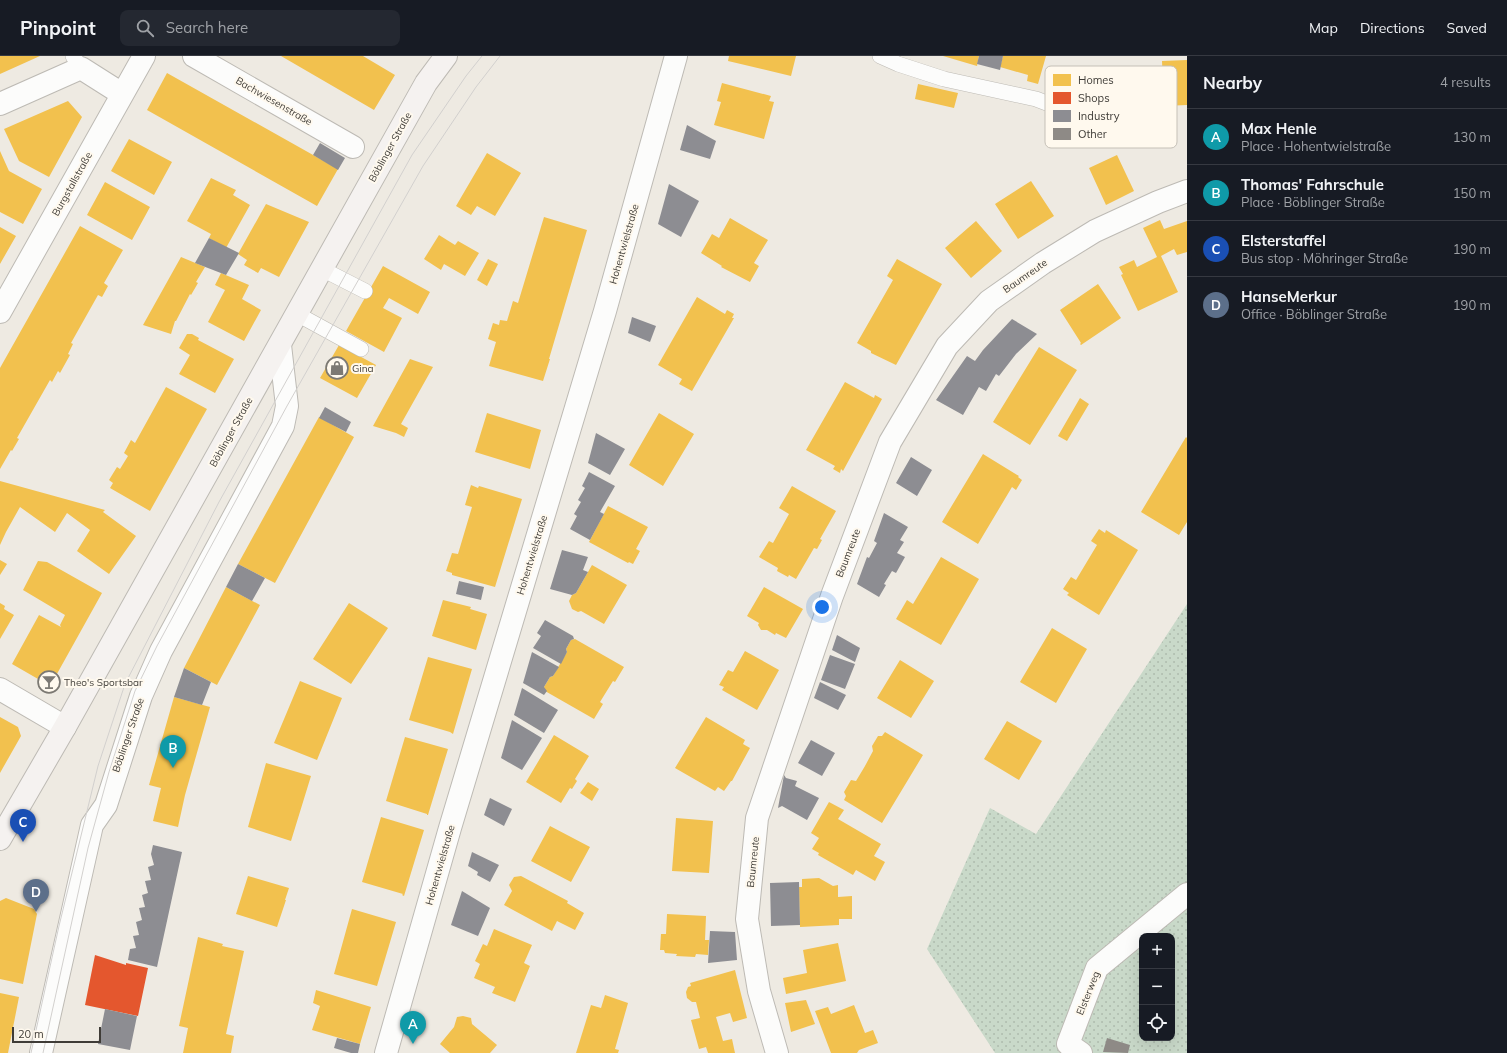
<!DOCTYPE html>
<meta charset="utf-8">
<style>
body{margin:0;font-family:Mulish,sans-serif;background:#242831;color:#f1f3f6}
.controls{position:absolute;right:12px;bottom:12px;display:grid;overflow:hidden;border-radius:8px;box-shadow:0 4px 16px #0002}
.controls button{width:36px;height:36px;display:grid;place-items:center;padding:0;border:0;border-bottom:1px solid #363941;background:#171b24;color:#f1f3f6;font:20px sans-serif}
.scale{position:absolute;left:12px;bottom:10px;width:89px;box-sizing:border-box;padding-left:4px;border:2px solid #3f3c37;border-top:0;font-size:11px;line-height:14px;white-space:nowrap;color:#3f3c37;-webkit-text-stroke:3px #fff9ee;paint-order:stroke}
.you{position:absolute;left:822px;top:551px;width:14px;height:14px;margin:-10px;border:3px solid #fff;border-radius:50%;background:#1a73e8;box-shadow:0 0 0 6px #1a73e833}
.badge{display:grid;place-items:center;width:26px;height:26px;border-radius:50%;background:#7c7973;color:#fff;font-size:13px;font-weight:700}
.pin{position:absolute;translate:-50% -33px;filter:drop-shadow(0 1px 2px #0008)}
.pin::after{content:'';position:absolute;top:21px;width:14px;height:12px;background:inherit;clip-path:polygon(0 0,100% 0,50% 100%)}
.list{margin:0;padding:0;list-style:none}
h2{display:flex;justify-content:space-between;align-items:center;height:52px;margin:0;padding:0 16px;font-size:17px}
h2 small{font-size:13px;font-weight:400;color:#9ea1a6}
.list li{display:grid;grid-template-columns:26px 1fr auto;gap:12px;align-items:center;box-sizing:border-box;height:56px;padding:0 16px;border-top:1px solid #363941}
.list b{display:block;font-size:15px;white-space:nowrap}
.list p{margin:0;font-size:13px;white-space:nowrap;color:#9ea1a6}
.list em{font-size:13px;font-style:normal;color:#9ea1a6}
.icon{flex:none;width:22px;height:22px;fill:none;stroke:currentColor;stroke-width:2;stroke-linecap:round;stroke-linejoin:round}
.map{position:relative;flex:none;width:1187px;height:997px;overflow:hidden}
header{display:flex;align-items:center;gap:24px;box-sizing:border-box;height:56px;padding:0 20px;background:#171b24;border-bottom:1px solid #363941}
header strong{font-size:19px}
nav{display:flex;gap:22px;margin-inline-start:auto;font-size:14px}
.search{width:280px;height:36px;background:#242831;display:flex;align-items:center;gap:10px;box-sizing:border-box;padding:0 14px;border-radius:8px;color:#9ea1a6;font-size:15px}
main{display:flex}
aside{flex:1;background:#171b24}
.map>svg:first-child{display:block}
.garden{fill:url(#garden-dots);fill-rule:evenodd}
.homes{fill:#f2c14e}
.shops{fill:#e4572e}
.industry{fill:#8d8d92}
.building{fill:#8e8a86}
.lines{fill:none;stroke-linecap:round;stroke-linejoin:round}
.lane-casing{stroke:#bdbab4;stroke-width:16}
.street-casing{stroke:#bdbab4;stroke-width:24}
.secondary-casing{stroke:#bdbab4;stroke-width:24}
.lane{stroke:#fcfcfb;stroke-width:15}
.street{stroke:#fcfcfb;stroke-width:22}
.secondary{stroke:#f5f2f0;stroke-width:22}
.tram{stroke:#d2d0ce;stroke-width:1}
.labels{text-anchor:middle;dominant-baseline:central;stroke-width:4;stroke-linejoin:round;paint-order:stroke}
.street-label{font-size:10px;fill:#3f3c37;stroke:#fff9ee}
.poi-label{font-size:10px;fill:#3f3c37;stroke:#fff9ee;text-anchor:start}
.key{fill:#fff9ee;stroke:#c5c0b7;stroke-width:1}
.key-label{font-size:11px;fill:#3f3c37}
</style>
<header>
<strong>Pinpoint</strong>
<div class="search"><svg class="icon" aria-label="search" viewBox="0 0 24 24"><circle cx="10" cy="10" r="6"/><path d="M15 15l6 6"/></svg>Search here</div>
<nav><a>Map</a><a>Directions</a><a>Saved</a></nav>
</header>
<main>
<div class="map">
<svg width="1187" height="997" viewBox="0 0 1187 997">
<defs>
<pattern id="garden-dots" width="8" height="8" patternUnits="userSpaceOnUse"><rect width="8" height="8" fill="#c9d9c9"/><path d="M2 2h.1M6 6h.1" fill="none" stroke="#aebbad" stroke-width="1.8" stroke-linecap="round"/></pattern>
</defs>
<rect width="100%" height="100%" fill="#eeeae2"/>
<!-- garden -->
<path class="garden" d="M1187,548v449h-192l-68,-104 63,-141 46,26zM1142,880h30v102h-30z"/>
<!-- homes -->
<path class="homes" d="M0,0h40l-40,18z
M281,0h82l32,19 -21,35z
M729,0h67l-5,20 -63,-15z
M943,0h36l-2,10z
M1003,0h43l-8,28 -11,-3 1,-6 -28,-8z
M1187,4v45l-23,1 -2,-45z
M167,17l171,96 -21,37 -170,-96z
M722,27l49,13 -2,5 5,1 -10,37 -50,-14 7,-23 -4,-1z
M918,28l40,9 -4,15 -39,-9z
M68,45l14,16 -33,60 -30,-16 -15,-32z
M129,83l43,23 -18,33 -43,-24z
M0,95l9,20 33,18 -19,35 -23,-12z
M487,97l34,20 -26,43 -18,-10 -6,9 -15,-9z
M1117,99l17,36 -28,14 -17,-37z
M211,122l25,12 -3,5 17,10 -24,43 -17,-10 2,-4 -24,-13z
M1031,125l23,35 -36,23 -23,-35z
M105,126l45,25 -18,33 -45,-25z
M266,148l43,18 -30,55 -18,-9 -3,5 -14,-8 3,-5 -9,-6z
M544,161l43,13 -38,129h1l-7,22 -54,-15 7,-24 -8,-3 5,-16 6,2 1,-5 7,1 6,-20 5,2z
M730,162l38,22 -14,23 5,3 -9,16 -29,-15 1,-1 -21,-13 11,-19 7,4z
M1160,164l4,9 23,-8v31l-10,3 -3,-6 -13,7 17,36 -40,19 -17,-36 2,-1 -4,-7 15,-7 3,7 20,-10 -14,-29z
M976,165l26,30 -31,27 -26,-30z
M80,170l43,24 -19,33 4,3 -6,11 -4,-2 -27,48 2,1 -5,10 2,1 -10,18 -2,-2 -6,11 -2,-2 -33,58 2,1 -7,12 -1,-1 -11,19v-101z
M0,171l16,9 -16,28z
M439,179l16,10 3,-4 21,12 -14,23 -21,-12 -3,6 -17,-11z
M181,201l24,10 -9,15 2,1 -7,12 -1,-1 -14,27h-1l-4,13 -28,-9z
M488,203l10,5 -11,22 -10,-6z
M897,203l45,25 -46,81 -25,-12v-2l-14,-8 36,-63 -6,-4z
M383,210l47,26 -12,22 -29,-16 -6,10 19,10 -18,34 -38,-21z
M221,217l28,12 -7,14 19,11 -17,31 -36,-19 17,-32 -10,-5z
M1098,228l23,34 -40,27 -1,-1 1,-1 -21,-33z
M697,241l28,17 2,-4 7,4 -2,4h2l-42,73 -13,-7 3,-5 -24,-14z
M187,278h5l7,4 -1,2 36,19 -19,34 -36,-19 11,-19 -11,-7z
M339,289l37,20 -19,33 -37,-20z
M1039,291l38,23 -47,75 -37,-23z
M410,303l23,8 -32,57 7,4 -4,9 -8,-4 -23,-7z
M845,326l29,16 1,-3 7,4 -39,72 -2,-2 -1,4 -7,-4 2,-3 -29,-16z
M166,331l41,22 -57,102 -40,-23 3,-5 -4,-3 8,-13 3,2 8,-13 -4,-3 7,-13 4,3z
M1080,342l9,6 -22,37 -9,-5z
M487,357l54,17 -11,39 -55,-17z
M659,357l35,21 -31,52 -34,-21z
M319,361l35,20 -79,146 -37,-19z
M1186,381l1,1v84l-8,13 -38,-23z
M983,398l36,22 -1,1 4,3 -6,10 -4,-3 -34,57 -36,-22z
M0,425l105,29 -2,2 33,24 -27,38 -32,-23 13,-21 -23,-17 -12,19 -35,-25 -14,25 -6,13z
M471,429l7,3 1,-2 43,13 -27,88 -43,-12v-2l-6,-2 6,-18 6,1 14,-47 -7,-2z
M792,430l44,25 -16,28 2,1 -5,9 -3,-1 -18,31 -7,-4 -1,2 -11,-6 1,-3 -19,-11 10,-16 4,2 16,-29 -10,-6z
M608,450l40,21 -12,22 4,2 -7,13 -4,-2 -1,1 -39,-21z
M1099,473l6,4 1,-3 32,20 -39,65 -32,-20 2,-2 -6,-4 8,-12 5,3 21,-35 -6,-4z
M941,501l38,22 -38,66 -45,-26 11,-19 6,4z
M0,504l7,4 -7,11z
M38,505l9,1 55,31 -49,88 -8,2 -33,-19 27,-49 22,12 -1,-2 5,-10 -42,-25z
M592,509l35,20 -23,39 -23,-13 -3,1 -6,-3 -3,-8 3,-6 4,-2z
M226,531l34,18 -43,80 -33,-17z
M764,531l39,22 -17,29 -10,-5 -1,2 -8,-5h-6l-3,-5 1,-2 -12,-7z
M443,544l28,7 -1,2 17,5 -11,36 -44,-14z
M0,547l5,3 -1,3 10,6 -14,24z
M349,547l39,25 -37,56 -38,-25z
M1052,572l35,21 -31,54 -36,-21z
M575,583l49,28 -9,15 -2,-1 -13,21 3,2 -9,15 -49,-28 -1,-4 6,-10 3,-1 14,-24 -1,-3 5,-9z
M745,595l34,19 -22,40 -35,-20 2,-3 -5,-2 9,-15 5,2z
M428,601l44,12 -19,65 -3,-2 -41,-12z
M900,604l34,21 -23,37 -34,-20z
M300,625l42,17 -25,62 -43,-17z
M174,641l36,10 -25,88 -7,32 -25,-6 8,-33 -12,-3z
M0,661l18,10 3,9 -21,37z
M706,661l39,23 -2,4 7,4 -18,33h-1l-7,10 -6,-4 -3,4 -40,-23z
M1007,665l35,20 -23,39 -35,-21z
M885,676l38,23 -41,68 -38,-23 2,-4 -2,-4 7,-12 5,1 9,-15 8,-15 -1,-5 6,-10h4z
M554,679l35,21 -14,23 2,2 -5,8 -2,-1 -9,15 -35,-21z
M405,681l43,12 -20,66h-1v-1l-41,-13z
M266,707l45,13 -20,65 -43,-14z
M588,726l11,7 -7,12 -12,-8z
M829,746l15,8 -6,9 43,25 -7,12 11,6 -10,19 -19,-11 -3,5 -35,-20 1,-2 -7,-4 7,-11 -8,-5z
M381,761l43,13 -20,66 -2,-1 1,-1 -41,-12z
M676,762l37,3 -4,52 -37,-2z
M550,770l40,21 -19,35 -40,-21z
M248,820l41,12 -4,12h1l-9,27 -41,-13z
M521,820l47,25 -1,2 17,10 -9,17 -18,-9 -5,10 -48,-26 8,-14 -3,-6 5,-8z
M819,822l14,8 5,-1v12l14,-1v23h-13v6l-39,2 -1,-40h3v-8z
M6,842l28,11 3,5 -14,70 -23,-5v-78z
M352,853l44,13 -19,64 -43,-12z
M667,858l39,2 -1,24h4l-1,15 -12,-1 -1,3 -19,-1 1,-2 -12,-1 -1,-3h-4l1,-16h5z
M494,873l38,16 -8,18 6,3 -15,36 -23,-9 3,-6 -21,-9 6,-14 -5,-3 8,-17 4,2z
M198,881l25,7 -1,2 22,5 -18,83 8,2 -3,17h-48l5,-25 -9,-2z
M838,887l8,38 -60,13 -3,-16 24,-5 -4,-23z
M735,914l12,48 -14,4 -3,-9 -14,4 7,24 9,-2 3,14h-27l-2,-6 -7,2 -8,-29 9,-2 -4,-16h-4l-5,-4 -1,-6 2,-5 3,-1 -1,-3z
M316,934l55,17 -11,37 -48,-14 8,-24 -7,-3z
M0,937l19,4 -11,56h-8z
M605,939l23,8 -13,46 4,1 -1,3h-42l15,-48 10,3z
M806,944l9,24 -24,8 -6,-29z
M854,949l11,28 8,-3 5,13 -19,7 -2,3h-26l-16,-42 13,-4 3,7z
M463,960l8,2 1,6 25,21 -7,8h-40l-10,-9 14,-17 3,-10z"/>
<!-- shops -->
<path class="shops" d="M95,899l31,10v-2l22,5 -10,48 -53,-11z"/>
<!-- industry -->
<path class="industry" d="M979,0h24l-3,14 -23,-6z
M687,69l29,16 -6,18 -30,-9z
M320,87l25,15 -7,12 -25,-15z
M669,128l30,17 -18,36 -23,-13z
M209,182l30,15 -13,22 -31,-12z
M632,261l24,9 -6,16 -22,-9z
M1012,263l25,15 -21,20 -17,22 -3,-2 -10,17 -7,-4 -16,28 -27,-15 31,-44 8,5 8,-11z
M325,351l26,15 -5,10 -27,-14z
M596,377l29,16 -15,26 -22,-12z
M911,401l21,13 -15,26 -21,-13z
M589,416l26,14 -15,26 4,2 -14,26 -20,-11 7,-13 -3,-2 7,-12 -3,-2 7,-12 -3,-2z
M884,457l24,14 -8,13 4,2 -7,11 8,4 -9,16 -4,-2 -8,13 2,1 -7,12 -22,-13 10,-27 2,1 8,-15 -3,-2z
M562,494l26,7 -5,13 5,2 -12,21 -4,2 -22,-6z
M238,508l27,14 -13,23 -26,-14z
M459,525l25,6 -3,13 -25,-6z
M545,564l28,16 1,3 -3,1 -5,9 1,3 -6,12 -28,-16 8,-12 -4,-3z
M837,579l23,13 -5,14 -23,-12z
M532,596l27,15 -6,9 -3,1 -6,10 3,4 -3,4 -21,-12z
M830,599l25,9 -10,25 -24,-9z
M184,612l27,14 -9,23 -28,-8z
M820,626l26,13 -8,15 -24,-12z
M522,632l36,22 -14,23 -30,-18z
M512,664l30,18 -20,32 -21,-12z
M811,684l24,13 -13,23 -24,-13z
M784,719l2,3 11,3 -2,5 24,12 -12,22 -25,-14 -4,2z
M490,742l22,11 -8,17 -20,-11z
M153,789l29,7 -25,115 -29,-7 2,-11 6,-1 -3,-12 6,-1 -3,-13 6,-2 -3,-12 6,-1 -3,-12 6,-2 -3,-12 6,-1 -3,-13 6,-2 -3,-11z
M472,796l27,13 -9,17 -13,-7 1,-3 -10,-6z
M799,826l1,43 -29,1 -1,-43z
M462,835l28,17 -12,28 -27,-11z
M710,875l25,1 2,28 -29,3z
M105,953l32,7 -7,34 -32,-6z
M337,982l23,6 -2,9h-7l-17,-5z"/>
<!-- building -->
<path class="building" d="M1107,982l23,7 -2,8 -25,-1z"/>
<g class="lines">
<!-- lane casing -->
<g class="lane-casing">
<path id="lane" d="M73,0l8,12
M880,0l18,8 46,15 92,20 68,26 6,13
M322,213l43,22
M297,258l64,35"/>
</g>
<!-- street casing -->
<g class="street-casing">
<path id="street" d="M194,0l159,91
M0,48l81,-36 41,26
M0,256l144,-256
M0,633l65,38
M41,997l51,-228 14,-20 35,-109 20,-45 122,-225 4,-20 -7,-61
M386,997l64,-225 155,-517 71,-255
M777,997l-18,-62 -12,-72 10,-101 75,-222 58,-154 57,-96 42,-45 54,-38 52,-32 63,-29 29,-11
M1081,997l-13,-9 29,-76 90,-74"/>
</g>
<!-- secondary casing -->
<g class="secondary-casing">
<path id="secondary" d="M0,783l65,-112 361,-644 20,-27"/>
</g>
<!-- lane -->
<use href="#lane" class="lane"/>
<!-- street -->
<use href="#street" class="street"/>
<!-- secondary -->
<use href="#secondary" class="secondary"/>
<!-- tram -->
<path class="tram" d="M31,997l28,-127 39,-160 27,-82 94,-182 193,-347 54,-79 16,-20
M43,997l45,-205 21,-76 26,-81 22,-45 130,-240 136,-240 53,-79 24,-31"/>
</g>
<!-- icons -->
<defs>
<g id="shop-ring" transform="scale(1.15)"><circle r="9.5" fill="#fff9ee" stroke="#7c7973" stroke-width="1.5"/><path d="M-5-2.5h2.3a2.7 3.5 0 0 1 5.4 0H5L5.5 6h-11ZM-1.5-2.5h3a1.5 2.3 0 0 0-3 0Z" fill="#7c7973"/></g>
<g id="bar-ring" transform="scale(1.15)"><circle r="9.5" fill="#fff9ee" stroke="#7c7973" stroke-width="1.5"/><path d="M-6-5H6L.8 .8V4.5H3.5V6h-7V4.5H-.8V.8Z" fill="#7c7973"/></g>
</defs>
<g fill-rule="evenodd">
<use href="#shop-ring" x="337" y="312"/>
<use href="#bar-ring" x="49" y="626"/>
</g>
<g class="labels">
<!-- street labels -->
<g class="street-label">
<text transform="translate(274 45) rotate(30)">Bachwiesenstraße</text>
<text transform="translate(390 91) rotate(-61)">Böblinger Straße</text>
<text transform="translate(72 128) rotate(-61)">Burgstallstraße</text>
<text transform="translate(624 188) rotate(-74)">Hohentwielstraße</text>
<text transform="translate(1025 220) rotate(-35)">Baumreute</text>
<text transform="translate(231 376) rotate(-61)">Böblinger Straße</text>
<text transform="translate(848 497) rotate(-69)">Baumreute</text>
<text transform="translate(532 499) rotate(-73)">Hohentwielstraße</text>
<text transform="translate(128 679) rotate(-71)">Böblinger Straße</text>
<text transform="translate(753 806) rotate(-84)">Baumreute</text>
<text transform="translate(440 809) rotate(-74)">Hohentwielstraße</text>
<text transform="translate(1088 937) rotate(-68)">Elsterweg</text>
</g>
<!-- poi labels -->
<g class="poi-label">
<text x="352" y="312">Gina</text>
<text x="64" y="626">Theo's Sportsbar</text>
</g>
</g>
<!-- legend -->
<rect x="1045" y="10" width="132" height="82" rx="6" class="key"/>
<rect x="1053" y="18" width="18" height="12" fill="#f2c14e"/>
<rect x="1053" y="36" width="18" height="12" fill="#e4572e"/>
<rect x="1053" y="54" width="18" height="12" fill="#8d8d92"/>
<rect x="1053" y="72" width="18" height="12" fill="#8e8a86"/>
<g class="key-label">
<text x="1078" y="28">Homes</text>
<text x="1078" y="46">Shops</text>
<text x="1078" y="64">Industry</text>
<text x="1078" y="82">Other</text>
</g>
</svg>
<div class="controls">
<button>+</button>
<button>−</button>
<button><svg class="icon" aria-label="locate" viewBox="0 0 24 24"><circle cx="12" cy="12" r="6"/><path d="M12 2v4M12 18v4M2 12h4M18 12h4"/></svg></button>
</div>
<div class="scale">20 m</div>
<div class="you"></div>
<div class="pin badge" style="left:413px;top:988px;background:#0f9aa8">A</div>
<div class="pin badge" style="left:173px;top:712px;background:#0f9aa8">B</div>
<div class="pin badge" style="left:23px;top:786px;background:#1a4fb4">C</div>
<div class="pin badge" style="left:36px;top:856px;background:#5c6f8a">D</div>
</div>
<aside>
<h2>Nearby<small>4 results</small></h2>
<ul class="list">
<li><span class="badge" style="background:#0f9aa8">A</span><div><b>Max Henle</b><p>Place · Hohentwielstraße</p></div><em>130 m</em></li>
<li><span class="badge" style="background:#0f9aa8">B</span><div><b>Thomas' Fahrschule</b><p>Place · Böblinger Straße</p></div><em>150 m</em></li>
<li><span class="badge" style="background:#1a4fb4">C</span><div><b>Elsterstaffel</b><p>Bus stop · Möhringer Straße</p></div><em>190 m</em></li>
<li><span class="badge" style="background:#5c6f8a">D</span><div><b>HanseMerkur</b><p>Office · Böblinger Straße</p></div><em>190 m</em></li>
</ul>
</aside>
</main>
